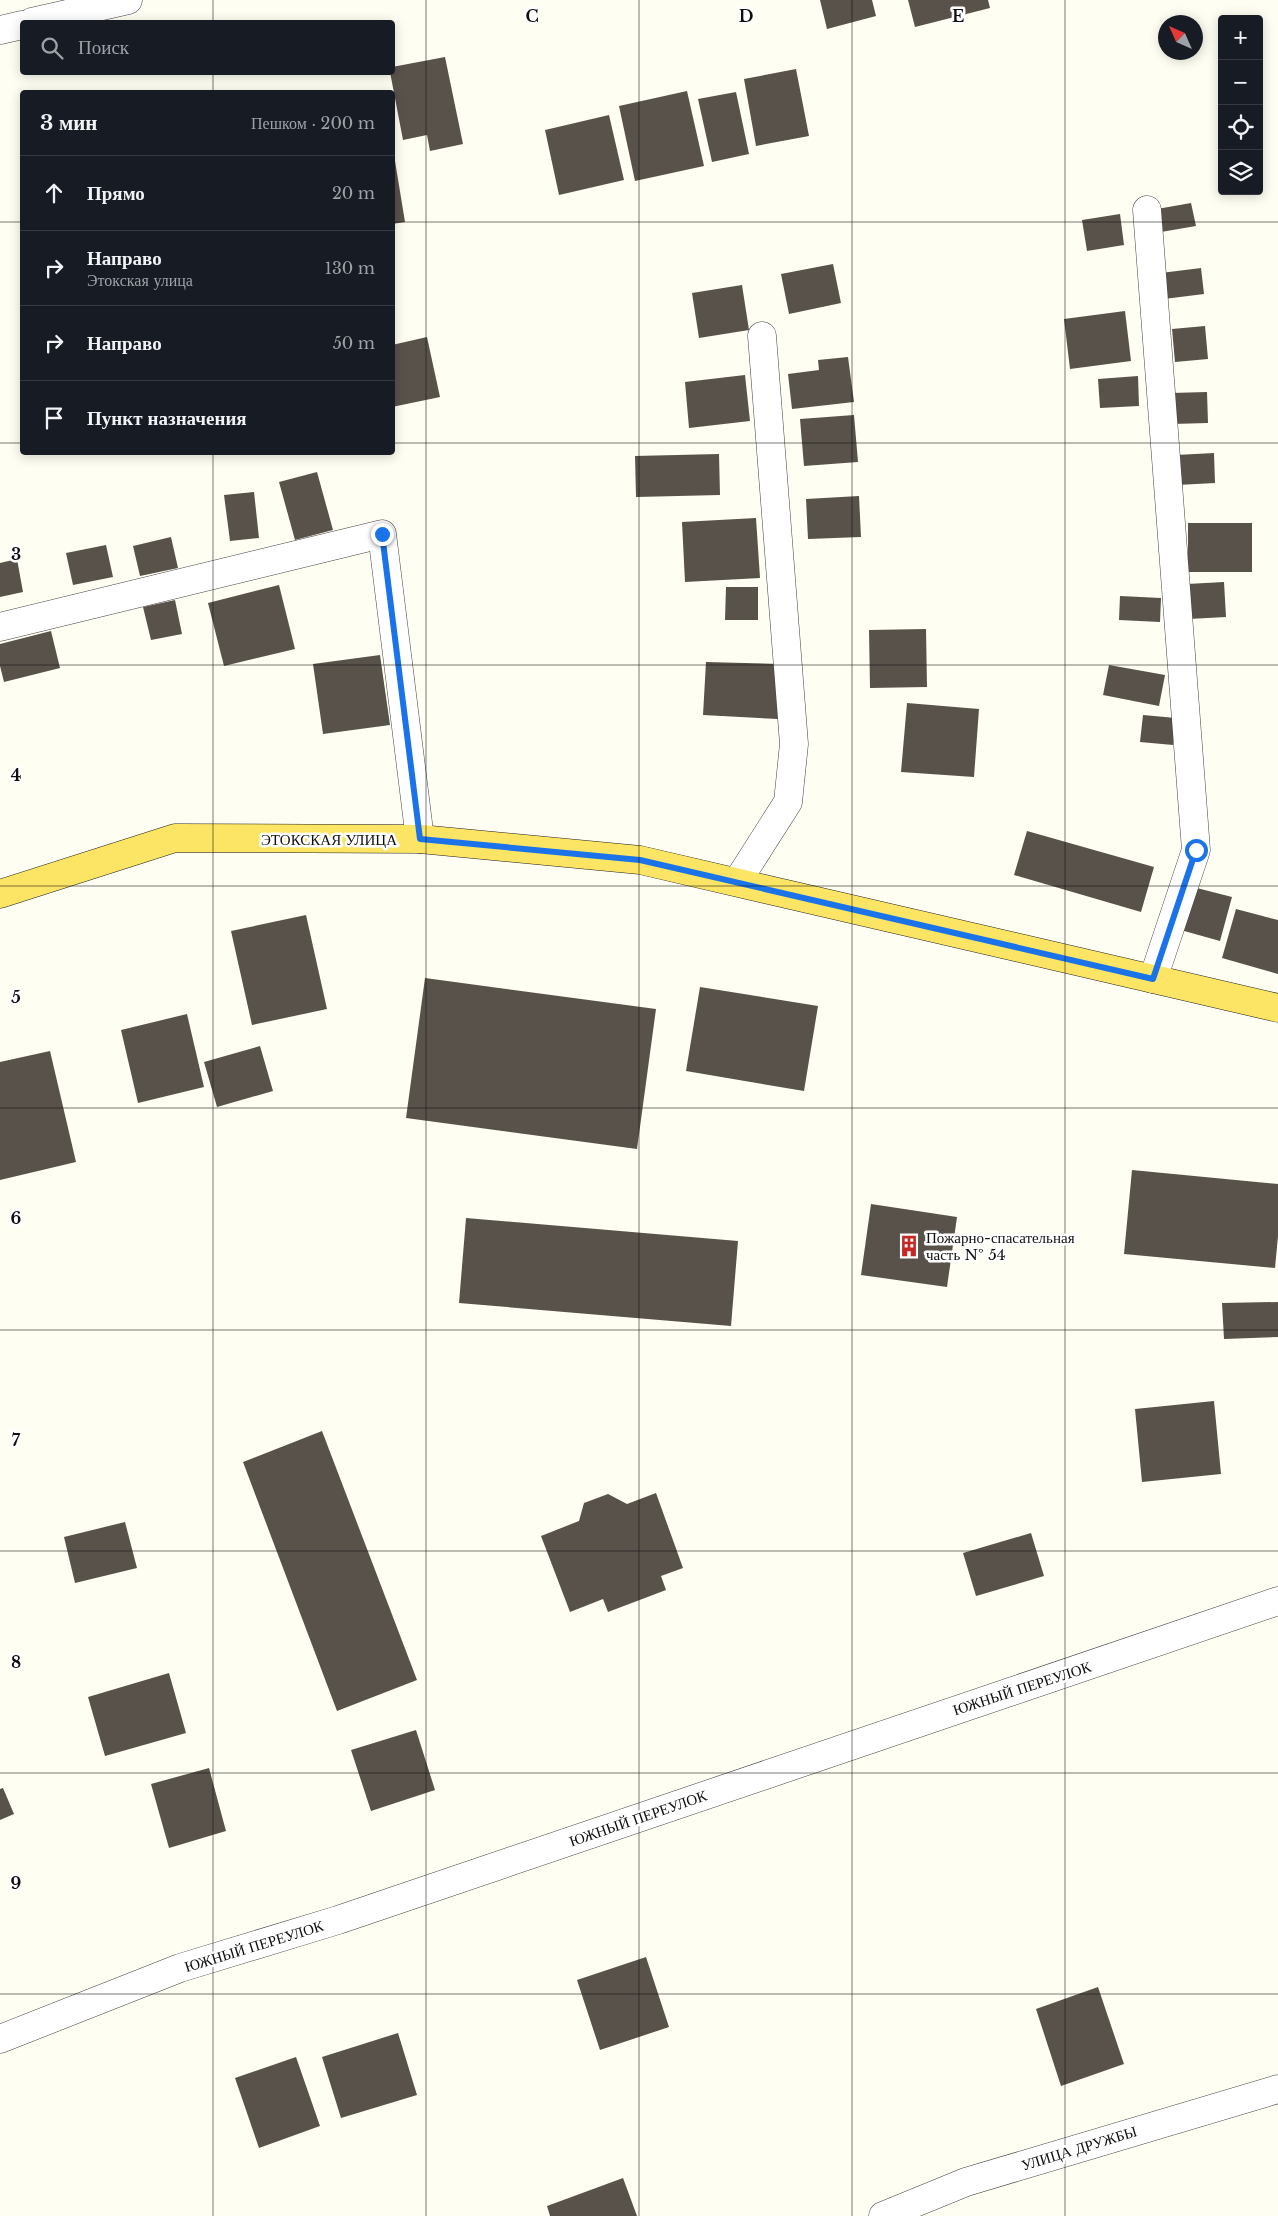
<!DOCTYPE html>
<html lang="ru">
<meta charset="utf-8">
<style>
body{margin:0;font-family:"Libre Baskerville",serif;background:#20242c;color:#f1f3f6}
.controls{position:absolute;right:15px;top:15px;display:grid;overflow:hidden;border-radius:5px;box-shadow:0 2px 12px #0003}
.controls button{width:45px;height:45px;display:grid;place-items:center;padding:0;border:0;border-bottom:1px solid #363941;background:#171b24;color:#f1f3f6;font:25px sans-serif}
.compass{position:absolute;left:1158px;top:15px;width:45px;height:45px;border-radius:50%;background:#171b24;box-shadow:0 2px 12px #0003;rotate:315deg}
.stop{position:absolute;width:15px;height:15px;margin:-11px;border:4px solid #1a73e8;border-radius:50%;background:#fff}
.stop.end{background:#1a73e8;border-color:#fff;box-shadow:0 1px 5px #0008}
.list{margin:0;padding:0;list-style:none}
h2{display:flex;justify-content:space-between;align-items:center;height:65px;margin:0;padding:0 20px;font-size:21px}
h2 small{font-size:16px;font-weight:400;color:#9ea1a6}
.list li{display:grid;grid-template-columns:32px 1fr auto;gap:15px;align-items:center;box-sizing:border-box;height:75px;padding:0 20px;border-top:1px solid #363941}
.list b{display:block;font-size:19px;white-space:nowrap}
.list p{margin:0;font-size:16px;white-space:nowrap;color:#9ea1a6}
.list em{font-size:16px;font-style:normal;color:#9ea1a6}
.icon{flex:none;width:28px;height:28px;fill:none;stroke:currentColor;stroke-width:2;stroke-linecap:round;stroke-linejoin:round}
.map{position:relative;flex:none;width:1278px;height:2216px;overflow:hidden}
.search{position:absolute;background:#171b24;box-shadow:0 2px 12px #0003;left:20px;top:20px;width:375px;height:55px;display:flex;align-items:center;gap:12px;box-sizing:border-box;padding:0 18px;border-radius:5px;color:#9ea1a6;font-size:19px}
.panel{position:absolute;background:#171b24;box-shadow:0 2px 12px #0003;left:20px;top:90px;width:375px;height:365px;border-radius:5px}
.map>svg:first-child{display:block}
.building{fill:#59524b}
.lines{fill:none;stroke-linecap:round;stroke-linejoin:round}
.minor-casing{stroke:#424242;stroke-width:29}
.major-casing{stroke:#202020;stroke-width:29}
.minor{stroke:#fff;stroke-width:28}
.major{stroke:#fce465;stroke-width:28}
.route{stroke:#1a73e8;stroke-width:6}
.grid{fill:none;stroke:#0f0f0f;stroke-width:1;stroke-opacity:0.55}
.labels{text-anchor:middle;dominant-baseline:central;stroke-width:5;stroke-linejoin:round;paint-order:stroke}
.street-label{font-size:15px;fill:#0f0f0f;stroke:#fff}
.poi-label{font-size:15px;fill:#0f0f0f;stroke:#fff;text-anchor:start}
.grid-label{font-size:16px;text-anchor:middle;font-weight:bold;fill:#0f0f0f;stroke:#fff;stroke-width:5;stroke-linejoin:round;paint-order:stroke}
</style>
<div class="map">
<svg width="1278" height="2216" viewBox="0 0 1278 2216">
<rect width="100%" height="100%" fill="#fffef2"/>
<!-- building -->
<path class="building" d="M820,0h52l4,16 -49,13z
M908,0h80l2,8 -75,19z
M445,57l18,87 -33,7 -3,-16 -24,5 -13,-68h2v-5z
M796,69l13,67 -53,10 -12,-67z
M687,91l17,75 -69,15 -16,-75z
M736,92l13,62 -37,8 -14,-63z
M609,115l15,65 -65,15 -14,-65z
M392,161h3l10,61 -13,2z
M1191,203l5,23 -35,6 -4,-23z
M1120,214l4,31 -37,6 -5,-31z
M833,264l8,39 -52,11 -8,-40z
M1201,268l3,26 -40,5 -3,-26z
M742,285l7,45 -50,8 -7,-45z
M1125,311l6,50 -61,8 -6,-50z
M1205,326l3,33 -33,3 -3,-33z
M427,337l13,60 -48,10v-62z
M848,357l6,45 -62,7 -4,-35 31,-4 -1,-10z
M745,375l5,46 -61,7 -4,-46z
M1138,376l1,30 -39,2 -2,-29z
M1207,392l1,31 -36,1 -1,-31z
M854,415l4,47 -54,4 -4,-47z
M1214,453l1,30 -38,2 -1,-30z
M719,454l1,41 -84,2 -1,-41z
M317,472l16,58 -38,10 -16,-58z
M254,492l5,46 -29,3 -6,-46z
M859,496l2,41 -53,2 -2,-40z
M756,518l4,60 -75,4 -3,-60z
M1188,523h64v49h-64z
M171,537l7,31 -38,8 -7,-30z
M106,545l7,32 -40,8 -7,-32z
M17,559l6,33 -23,5v-34z
M1224,582l2,35 -37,2 -2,-35z
M279,585l16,64 -71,17 -16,-63z
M726,587h32v33h-33z
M1120,596l41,2 -1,24 -41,-2z
M175,600l7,34 -31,6 -8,-33z
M926,629l1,58 -57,1 -1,-58z
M51,631l9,37 -56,14 -4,-16v-22z
M380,655l10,70 -67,9 -10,-70z
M706,662l75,2 -3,55 -75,-4z
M1109,665l56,10 -6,31 -56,-11z
M907,703l72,6 -5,68 -73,-5z
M1143,715l33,3 -3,27 -33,-3z
M1027,831l127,36 -13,45 -127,-37z
M1189,886l43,11 -12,44 -43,-12z
M1236,909l42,11v54l-56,-16z
M306,915l21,94 -75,16 -21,-94z
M425,978l231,31 -19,140 -231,-31z
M700,987l118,19 -14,85 -118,-20z
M187,1014l17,73 -66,16 -17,-73z
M260,1046l13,45 -56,16 -13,-45z
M50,1051l26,111 -76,18v-118z
M1132,1170l146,14v52l-3,32 -151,-14z
M871,1204l86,13 -10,70 -86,-12z
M466,1218l272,23 -7,85 -272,-23z
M1278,1302v35l-54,2 -2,-36z
M1214,1401l7,73 -79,8 -7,-73z
M322,1431l95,249 -80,31 -94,-249z
M656,1493l27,75 -22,8 5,14 -58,22 -5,-13 -33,13 -29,-76 38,-15 5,-18 24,-9 19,10z
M125,1522l12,46 -62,15 -11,-46z
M1031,1533l13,43 -68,20 -13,-43z
M169,1673l17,60 -81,23 -17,-59z
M416,1730l19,60 -64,21 -20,-61z
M209,1768l17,63 -57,17 -18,-64z
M3,1788l11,26 -14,6v-31z
M646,1957l23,70 -69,23 -23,-70z
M1098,1987l26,77 -63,22 -25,-77z
M398,2033l19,62 -76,23 -19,-61z
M296,2057l24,69 -61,22 -24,-70z
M623,2178l14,38h-87l-3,-10z"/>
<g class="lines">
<!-- minor casing -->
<g class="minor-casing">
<path id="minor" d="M32,22l96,-22
M0,30l22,-5
M1147,210l49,640 -43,129
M0,627l382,-93 38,305
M737,882l51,-80 6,-58 -32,-408
M0,2039l180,-71 158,-48 940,-319
M883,2216l83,-34 312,-93"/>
</g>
<!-- major casing -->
<g class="major-casing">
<path id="major" d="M0,894l175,-56 245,1 220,21 638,148"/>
</g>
<!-- minor -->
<use href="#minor" class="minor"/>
<!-- major -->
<use href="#major" class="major"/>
</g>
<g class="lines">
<!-- route -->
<path class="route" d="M382,534l38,305 220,21 513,119 43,-129"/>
</g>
<!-- grid -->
<path class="grid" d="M213,0v22M426,0v2216M639,0v2216M852,0v2216M1065,0v2216M213,72v20M0,222h22M392,222h886M0,443h22M392,443h886M213,452v1764M0,665h1278M0,886h1278M0,1108h1278M0,1330h1278M0,1551h1278M0,1773h1278M0,1994h1278"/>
<!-- icons -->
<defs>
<g id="building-bare" transform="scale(1.725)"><path d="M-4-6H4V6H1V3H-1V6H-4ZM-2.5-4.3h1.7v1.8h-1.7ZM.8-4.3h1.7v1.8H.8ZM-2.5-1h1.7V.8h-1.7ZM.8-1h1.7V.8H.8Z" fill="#c42923" stroke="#fff" stroke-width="2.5" paint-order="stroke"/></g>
</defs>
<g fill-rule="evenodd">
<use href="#building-bare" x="909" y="1246"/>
</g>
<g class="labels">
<!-- street labels -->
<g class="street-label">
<text x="329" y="839">ЭТОКСКАЯ УЛИЦА</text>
<text transform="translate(1022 1688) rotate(-18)">ЮЖНЫЙ ПЕРЕУЛОК</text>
<text transform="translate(638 1818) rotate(-19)">ЮЖНЫЙ ПЕРЕУЛОК</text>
<text transform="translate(254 1946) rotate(-17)">ЮЖНЫЙ ПЕРЕУЛОК</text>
<text transform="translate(1079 2148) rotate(-17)">УЛИЦА ДРУЖБЫ</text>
</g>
<!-- poi labels -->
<g class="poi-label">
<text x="926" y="1237">Пожарно-спасательная<tspan x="926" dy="17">часть № 54</tspan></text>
</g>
</g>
<g class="grid-label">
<text x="532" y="22">C</text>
<text x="746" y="22">D</text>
<text x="958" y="22">E</text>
<text x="16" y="560">3</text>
<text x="16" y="781">4</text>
<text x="16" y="1003">5</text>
<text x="16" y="1224">6</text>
<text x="16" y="1446">7</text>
<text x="16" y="1668">8</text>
<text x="16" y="1889">9</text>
</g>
</svg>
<div class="controls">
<button>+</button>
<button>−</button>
<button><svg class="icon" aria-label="locate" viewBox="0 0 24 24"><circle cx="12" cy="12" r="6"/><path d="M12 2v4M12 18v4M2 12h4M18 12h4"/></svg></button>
<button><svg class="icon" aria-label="layers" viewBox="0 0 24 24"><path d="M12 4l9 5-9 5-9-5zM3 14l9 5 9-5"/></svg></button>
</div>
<svg class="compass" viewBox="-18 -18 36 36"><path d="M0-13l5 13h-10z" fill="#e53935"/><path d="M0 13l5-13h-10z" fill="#9ea1a6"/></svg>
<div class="stop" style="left:1196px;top:850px"></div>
<div class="stop end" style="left:382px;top:534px"></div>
<div class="search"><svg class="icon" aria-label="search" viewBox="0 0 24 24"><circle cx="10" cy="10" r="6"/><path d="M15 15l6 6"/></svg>Поиск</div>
<section class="panel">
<h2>3 мин<small>Пешком · 200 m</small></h2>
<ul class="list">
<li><svg class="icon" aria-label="ahead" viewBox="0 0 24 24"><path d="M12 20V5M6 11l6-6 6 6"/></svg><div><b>Прямо</b></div><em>20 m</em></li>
<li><svg class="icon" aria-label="right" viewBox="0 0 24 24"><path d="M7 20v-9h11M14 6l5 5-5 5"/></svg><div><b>Направо</b><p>Этокская улица</p></div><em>130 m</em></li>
<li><svg class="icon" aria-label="right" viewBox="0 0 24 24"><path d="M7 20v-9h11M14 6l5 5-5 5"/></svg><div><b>Направо</b></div><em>50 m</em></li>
<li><svg class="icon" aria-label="arrive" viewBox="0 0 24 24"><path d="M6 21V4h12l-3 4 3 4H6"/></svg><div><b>Пункт назначения</b></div></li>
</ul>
</section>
</div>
